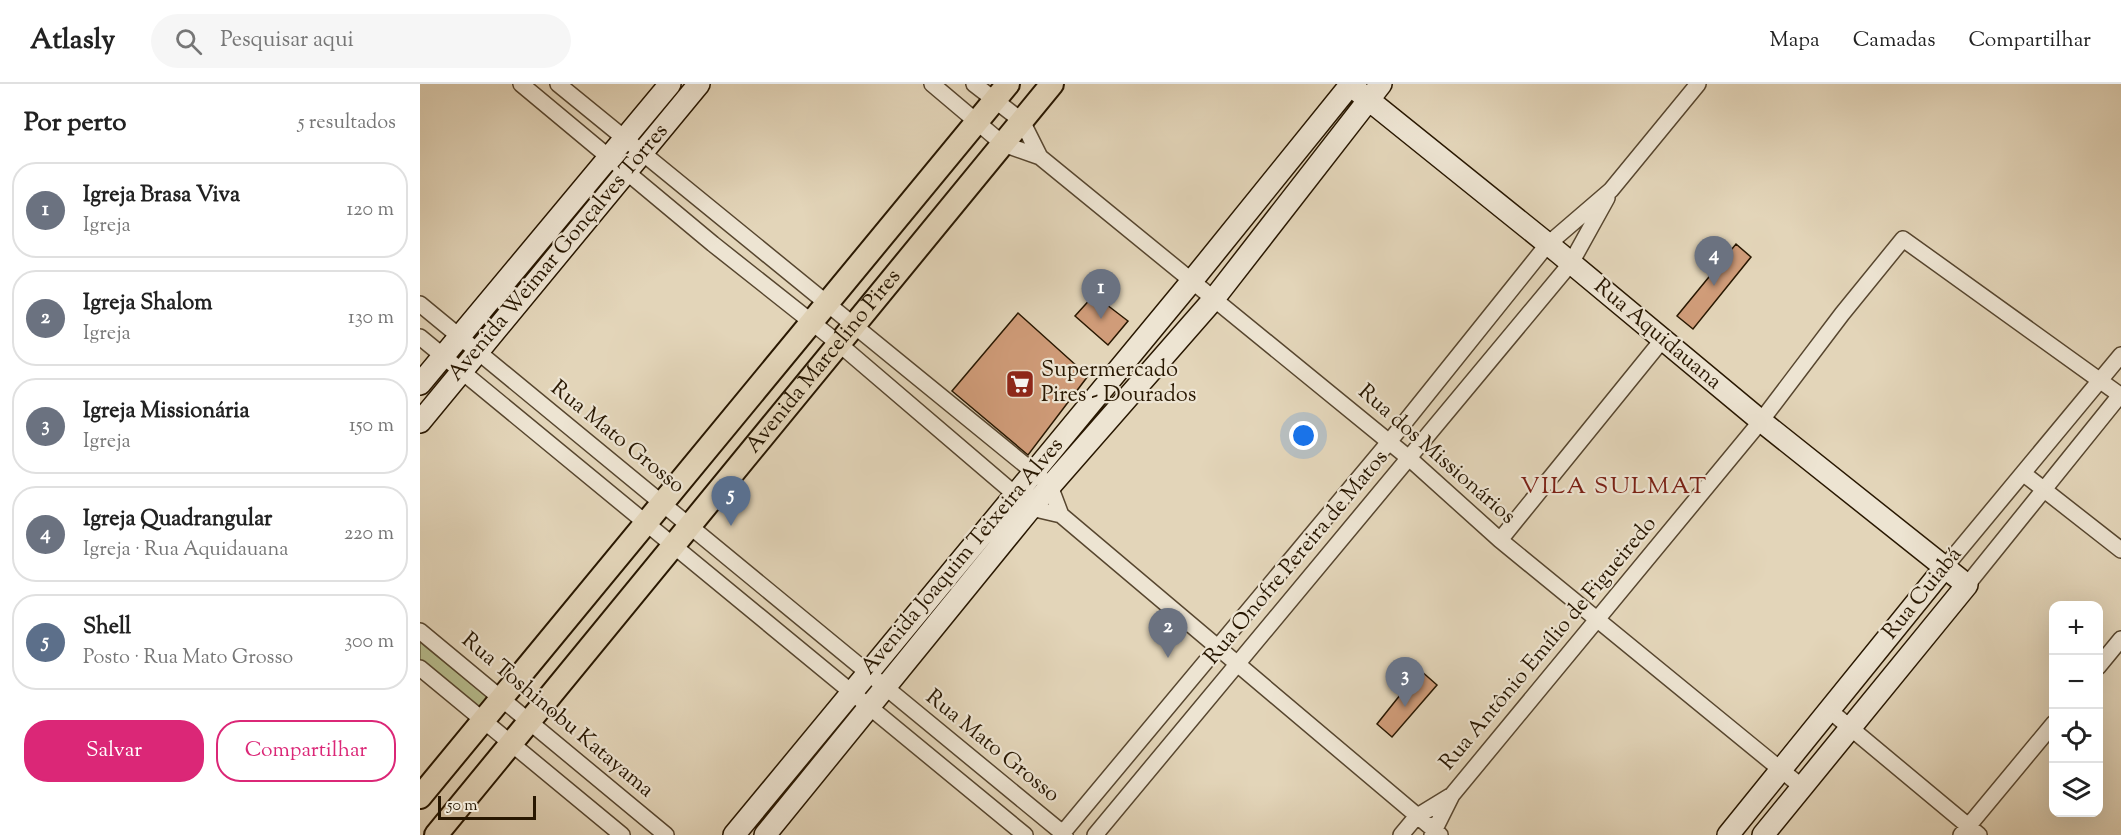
<!DOCTYPE html>
<html lang="pt">
<meta charset="utf-8">
<style>
body{margin:0;font-family:"Sorts Mill Goudy",serif;background:#f6f6f6;color:#222}
.controls{position:absolute;right:18px;bottom:18px;display:grid;overflow:hidden;border-radius:12px;box-shadow:0 6px 24px #0002}
.controls button{width:54px;height:54px;display:grid;place-items:center;padding:0;border:0;border-bottom:2px solid #e0e0e0;background:#fff;color:#222;font:30px sans-serif}
.scale{position:absolute;left:18px;bottom:15px;width:98px;box-sizing:border-box;padding-left:6px;border:3px solid #281701;border-top:0;font-size:16px;line-height:21px;white-space:nowrap;color:#281701;-webkit-text-stroke:4px #ede4d2;paint-order:stroke}
.you{position:absolute;left:884px;top:352px;width:21px;height:21px;margin:-15px;border:4px solid #fff;border-radius:50%;background:#1a73e8;box-shadow:0 0 0 9px #1a73e833}
.badge{display:grid;place-items:center;width:39px;height:39px;border-radius:50%;background:#db2777;color:#fff;font-size:20px;font-weight:700}
.pin{position:absolute;translate:-50% -50px;filter:drop-shadow(0 2px 3px #0008)}
.pin::after{content:'';position:absolute;top:32px;width:21px;height:18px;background:inherit;clip-path:polygon(0 0,100% 0,50% 100%)}
.list{margin:0;padding:0;list-style:none}
h2{display:flex;justify-content:space-between;align-items:center;height:78px;margin:0;padding:0 24px;font-size:26px}
h2 small{font-size:20px;font-weight:400;color:#767676}
.list li{display:grid;grid-template-columns:39px 1fr auto;gap:18px;align-items:center;box-sizing:border-box;height:96px;margin:0 12px 12px;padding:0 12px;border:2px solid #e0e0e0;border-radius:24px}
.list b{display:block;font-size:22px;white-space:nowrap}
.list p{margin:0;font-size:20px;white-space:nowrap;color:#767676}
.list em{font-size:20px;font-style:normal;color:#767676}
.actions{display:flex;gap:12px;padding:18px 24px}
.actions a{flex:1;padding:14px 0;border:2px solid #db2777;border-radius:24px;text-align:center;font-size:21px;color:#db2777}
.actions .main{background:#db2777;color:#fff}
.icon{flex:none;width:33px;height:33px;fill:none;stroke:currentColor;stroke-width:2;stroke-linecap:round;stroke-linejoin:round}
.map{position:relative;flex:none;width:1701px;height:751px;overflow:hidden}
header{display:flex;align-items:center;gap:36px;box-sizing:border-box;height:84px;padding:0 30px;background:#fff;border-bottom:2px solid #e0e0e0}
header strong{font-size:28px}
nav{display:flex;gap:33px;margin-inline-start:auto;font-size:21px}
.search{width:420px;height:54px;background:#f6f6f6;display:flex;align-items:center;gap:15px;box-sizing:border-box;padding:0 21px;border-radius:33px;color:#767676;font-size:22px}
main{display:flex}
aside{flex:1;background:#fff}
.map>svg:first-child{display:block}
.green{fill:#b6bc8d;stroke:#6f6a47;stroke-width:1.5}
.building{fill:#d09c79;stroke:#281701;stroke-width:1.5}
.lines{fill:none;stroke-linecap:round;stroke-linejoin:round}
.street-casing{stroke:#57462f;stroke-width:18}
.secondary-casing{stroke:#281701;stroke-width:24}
.primary-casing{stroke:#281701;stroke-width:26}
.street{stroke:#ede4d2;stroke-width:15}
.secondary{stroke:#ede4d2;stroke-width:21}
.primary{stroke:#e3d5b9;stroke-width:22}
.labels{text-anchor:middle;dominant-baseline:central;stroke-width:4.5;stroke-linejoin:round;paint-order:stroke}
.street-label{font-size:22px;fill:#281701;stroke:#ede4d2}
.poi-label{font-size:22px;fill:#281701;stroke:#ede4d2;text-anchor:start}
.neighbourhood-label{font-size:24px;letter-spacing:1.5px;fill:#7a1f14;stroke:#ede4d2}
</style>
<header>
<strong>Atlasly</strong>
<div class="search"><svg class="icon" aria-label="search" viewBox="0 0 24 24"><circle cx="10" cy="10" r="6"/><path d="M15 15l6 6"/></svg>Pesquisar aqui</div>
<nav><a>Mapa</a><a>Camadas</a><a>Compartilhar</a></nav>
</header>
<main>
<aside>
<h2>Por perto<small>5 resultados</small></h2>
<ul class="list">
<li><span class="badge" style="background:#6b7280">1</span><div><b>Igreja Brasa Viva</b><p>Igreja</p></div><em>120 m</em></li>
<li><span class="badge" style="background:#6b7280">2</span><div><b>Igreja Shalom</b><p>Igreja</p></div><em>130 m</em></li>
<li><span class="badge" style="background:#6b7280">3</span><div><b>Igreja Missionária</b><p>Igreja</p></div><em>150 m</em></li>
<li><span class="badge" style="background:#6b7280">4</span><div><b>Igreja Quadrangular</b><p>Igreja · Rua Aquidauana</p></div><em>220 m</em></li>
<li><span class="badge" style="background:#5c6f8a">5</span><div><b>Shell</b><p>Posto · Rua Mato Grosso</p></div><em>300 m</em></li>
</ul>
<div class="actions"><a class="main">Salvar</a><a>Compartilhar</a></div>
</aside>
<div class="map">
<svg width="1701" height="751" viewBox="0 0 1701 751">
<rect width="100%" height="100%" fill="#e3d5b9"/>
<filter id="stains"><feTurbulence type="fractalNoise" baseFrequency=".00333" numOctaves="4"/><feColorMatrix values="0 0 0 0 .2 0 0 0 0 .09 0 0 0 0 .02 0 0 0 .5 -.17"/></filter>
<radialGradient id="worn" r=".72"><stop offset=".6" stop-color="#630" stop-opacity="0"/><stop offset="1" stop-color="#630" stop-opacity=".3"/></radialGradient>
<!-- green -->
<path class="green" d="M0,558l72,59 -12,13 -60,-53z"/>
<!-- building -->
<path class="building" d="M1316,160l15,13 -58,72 -16,-13z
M674,211l34,26 -20,24 -33,-29z
M598,229l70,63 -60,79 -76,-64z
M1000,586l17,15 -45,52 -15,-13z"/>
<g class="lines">
<!-- street casing -->
<g class="street-casing">
<path id="street" d="M101,0l192,160 125,99 193,165 30,7 379,320
M138,0l483,394 9,8 11,29
M512,0l71,60 37,13 370,302 90,81 302,247
M554,0l48,37 18,36
M0,220l645,531
M0,253l605,498
M1604,390l97,76
M1080,456l163,-201
M1525,483l176,-212
M1547,501l154,-191
M0,547l246,204
M1678,583l23,-28
M0,584l202,167
M1409,626l150,125
M641,751l328,-393 158,-197 64,-55 87,-106
M675,751l476,-572 36,-65
M981,751l15,-18 36,-22
M1012,751l20,-40 309,-374 81,-107 61,-75 217,156
M1541,751l93,-112"/>
</g>
<!-- secondary casing -->
<g class="secondary-casing">
<path id="secondary" d="M929,0l210,169 202,168 206,164 -204,250
M0,300l250,-300
M0,338l279,-338
M314,751l457,-553 160,-198
M345,751l266,-327 182,-208 168,-216
M1308,751l217,-268"/>
</g>
<!-- primary casing -->
<g class="primary-casing">
<g id="primary">
<path d="M0,713l588,-713"/>
<path id="s1" d="M16,751l616,-751"/>
</g>
</g>
<!-- street -->
<use href="#street" class="street"/>
<!-- secondary -->
<use href="#secondary" class="secondary"/>
<!-- primary -->
<use href="#primary" class="primary"/>
</g>
<!-- icons -->
<defs>
<g id="supermarket-square" transform="scale(1.5)"><rect x="-9" y="-9" width="18" height="18" rx="4" fill="#8f2418" stroke="#ede4d2"/><path d="M-6-5.5h2.5l.6 2H6L4.5 2H-2.5L-4.4-4H-6ZM-1.5 3.2a1.3 1.3 0 1 0 .1 0ZM3 3.2a1.3 1.3 0 1 0 .1 0Z" fill="#fff"/></g>
</defs>
<g fill-rule="evenodd">
<use href="#supermarket-square" x="600" y="300"/>
</g>
<g class="labels">
<!-- street labels -->
<g class="street-label">
<text transform="translate(139 169) rotate(-50)">Avenida Weimar Gonçalves Torres</text>
<text transform="translate(1237 251) rotate(40)">Rua Aquidauana</text>
<text stroke="none"><textPath href="#s1" startOffset="612">Avenida Marcelino Pires</textPath></text>
<text transform="translate(197 354) rotate(39)">Rua Mato Grosso</text>
<text transform="translate(1016 371) rotate(41)">Rua dos Missionários</text>
<text transform="translate(543 473) rotate(-50)">Avenida Joaquim Teixeira Alves</text>
<text transform="translate(877 474) rotate(-50)">Rua Onofre Pereira de Matos</text>
<text transform="translate(1503 510) rotate(-51)">Rua Cuiabá</text>
<text transform="translate(1129 560) rotate(-50)">Rua Antônio Emílio de Figueiredo</text>
<text transform="translate(137 632) rotate(40)">Rua Toshinobu Katayama</text>
<text transform="translate(572 663) rotate(39)">Rua Mato Grosso</text>
</g>
<!-- poi labels -->
<g class="poi-label">
<text x="621" y="287">Supermercado<tspan x="621" dy="25">Pires - Dourados</tspan></text>
</g>
<!-- neighbourhood labels -->
<g class="neighbourhood-label">
<text x="1194" y="403">VILA SULMAT</text>
</g>
</g>
<rect width="100%" height="100%" filter="url(#stains)"/>
<rect width="100%" height="100%" fill="url(#worn)"/>
</svg>
<div class="controls">
<button>+</button>
<button>−</button>
<button><svg class="icon" aria-label="locate" viewBox="0 0 24 24"><circle cx="12" cy="12" r="6"/><path d="M12 2v4M12 18v4M2 12h4M18 12h4"/></svg></button>
<button><svg class="icon" aria-label="layers" viewBox="0 0 24 24"><path d="M12 4l9 5-9 5-9-5zM3 14l9 5 9-5"/></svg></button>
</div>
<div class="scale">50 m</div>
<div class="you"></div>
<div class="pin badge" style="left:681px;top:235px;background:#6b7280">1</div>
<div class="pin badge" style="left:748px;top:574px;background:#6b7280">2</div>
<div class="pin badge" style="left:985px;top:623px;background:#6b7280">3</div>
<div class="pin badge" style="left:1294px;top:202px;background:#6b7280">4</div>
<div class="pin badge" style="left:311px;top:442px;background:#5c6f8a">5</div>
</div>
</main>
